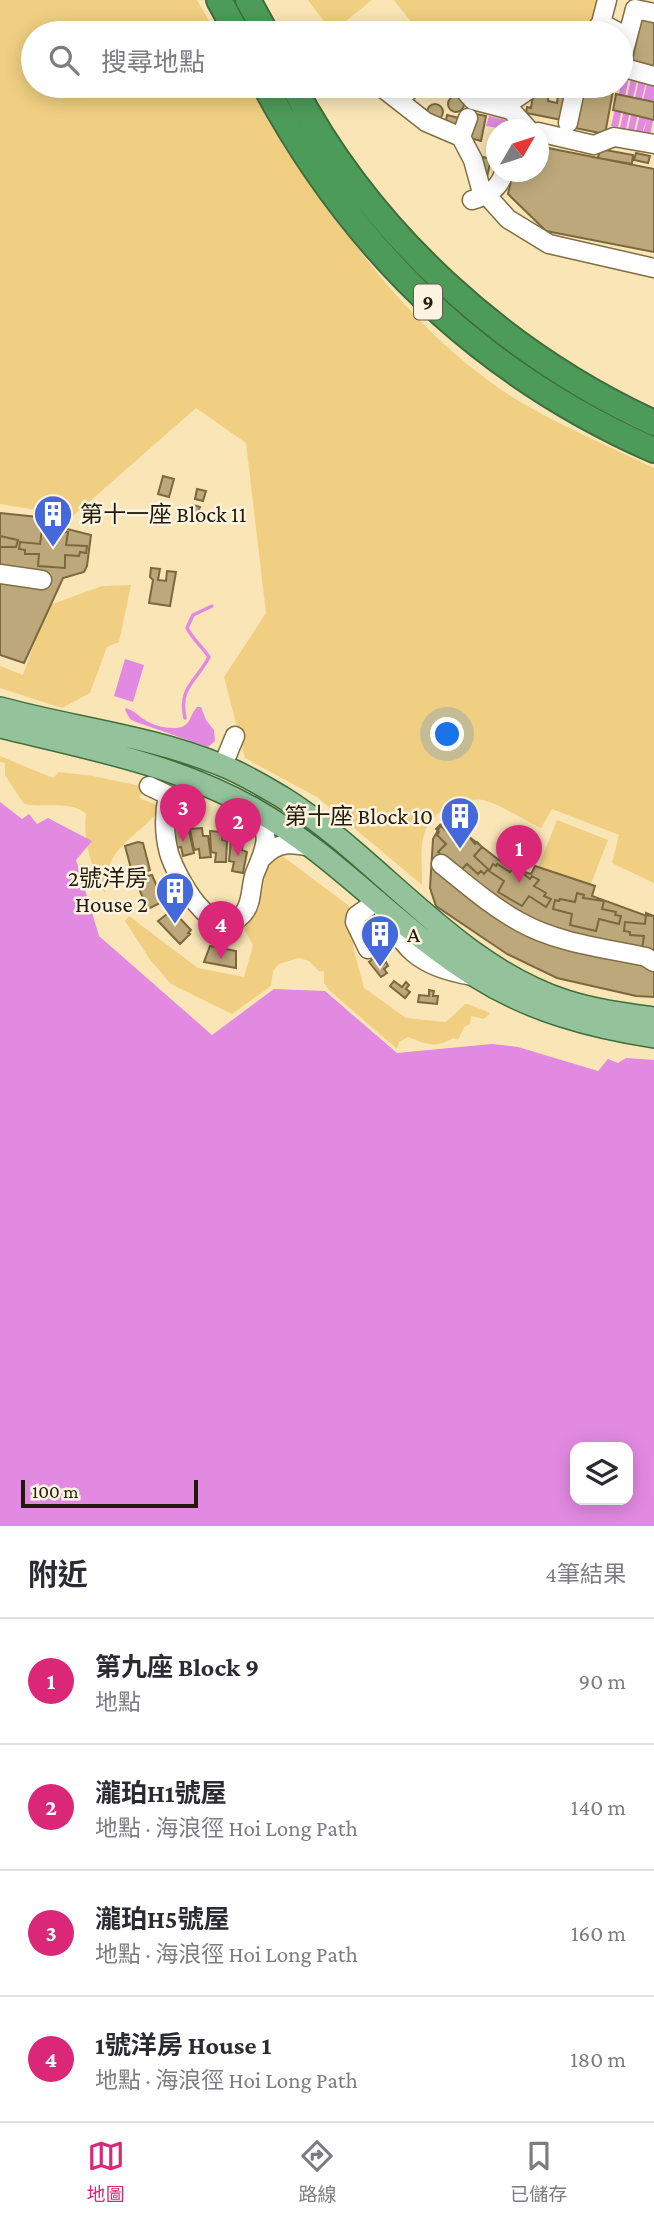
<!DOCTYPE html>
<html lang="zh-TW">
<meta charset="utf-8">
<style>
body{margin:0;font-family:"Crimson Pro","Noto Sans TC",serif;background:#f7f7f7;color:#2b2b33}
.controls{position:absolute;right:21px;bottom:21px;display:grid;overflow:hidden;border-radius:14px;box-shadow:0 4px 18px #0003}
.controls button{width:63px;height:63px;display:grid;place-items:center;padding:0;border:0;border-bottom:2px solid #e1e1e2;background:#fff;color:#2b2b33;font:35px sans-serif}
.compass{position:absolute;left:486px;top:119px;width:63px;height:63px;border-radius:50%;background:#fff;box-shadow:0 4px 18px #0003;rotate:51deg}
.scale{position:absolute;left:21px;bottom:18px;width:177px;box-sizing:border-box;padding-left:7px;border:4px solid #231b09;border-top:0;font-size:19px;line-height:24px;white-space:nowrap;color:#231b09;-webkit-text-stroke:5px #fcf4e1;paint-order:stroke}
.you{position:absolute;left:448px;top:735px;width:24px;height:24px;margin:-18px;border:5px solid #fff;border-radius:50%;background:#1a73e8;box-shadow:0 0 0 10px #1a73e833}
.badge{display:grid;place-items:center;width:46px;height:46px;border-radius:50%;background:#db2777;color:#fff;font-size:23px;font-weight:700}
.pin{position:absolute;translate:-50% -58px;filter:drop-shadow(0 2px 4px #0008)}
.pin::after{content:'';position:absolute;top:37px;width:24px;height:21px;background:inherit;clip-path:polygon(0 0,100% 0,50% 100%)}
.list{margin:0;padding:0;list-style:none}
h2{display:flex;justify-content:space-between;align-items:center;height:91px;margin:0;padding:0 28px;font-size:30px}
h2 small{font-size:23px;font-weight:400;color:#7c7c81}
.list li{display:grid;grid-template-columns:46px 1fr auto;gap:21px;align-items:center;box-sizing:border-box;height:126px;padding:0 28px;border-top:2px solid #e1e1e2}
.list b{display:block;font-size:26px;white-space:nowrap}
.list p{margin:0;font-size:23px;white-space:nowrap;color:#7c7c81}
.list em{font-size:23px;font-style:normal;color:#7c7c81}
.icon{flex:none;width:38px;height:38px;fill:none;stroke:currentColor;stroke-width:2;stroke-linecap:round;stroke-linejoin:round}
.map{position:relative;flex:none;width:654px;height:1526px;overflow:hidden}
.search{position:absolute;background:#fff;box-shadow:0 4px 18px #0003;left:21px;right:21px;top:21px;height:77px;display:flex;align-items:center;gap:18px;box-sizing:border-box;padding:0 24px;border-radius:38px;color:#7c7c81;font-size:26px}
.sheet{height:595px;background:#fff}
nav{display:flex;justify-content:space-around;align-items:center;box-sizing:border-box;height:98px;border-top:2px solid #e1e1e2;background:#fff;font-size:19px;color:#7c7c81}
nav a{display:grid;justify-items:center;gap:4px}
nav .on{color:#db2777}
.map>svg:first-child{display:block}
.green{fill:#f0cf82}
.water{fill:#e289e2;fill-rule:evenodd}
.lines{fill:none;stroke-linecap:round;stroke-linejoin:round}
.stream{stroke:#e289e2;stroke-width:3.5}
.building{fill:#bca87b;stroke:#7b683d;stroke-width:2}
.minor-casing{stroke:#816e42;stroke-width:21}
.major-casing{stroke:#3e6e3d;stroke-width:24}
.highway-casing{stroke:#3e6e3d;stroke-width:28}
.minor{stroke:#fff;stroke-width:18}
.major{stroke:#94c39b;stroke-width:21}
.highway{stroke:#4d9b59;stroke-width:24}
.labels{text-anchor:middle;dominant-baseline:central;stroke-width:5;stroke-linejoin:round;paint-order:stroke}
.shield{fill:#fcf4e1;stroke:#645c4a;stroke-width:2}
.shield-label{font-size:21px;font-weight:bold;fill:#231b09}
.poi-label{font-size:23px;fill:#231b09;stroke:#fcf4e1;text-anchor:start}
</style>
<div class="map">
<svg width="654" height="1526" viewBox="0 0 654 1526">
<rect width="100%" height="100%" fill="#fae5b6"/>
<!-- green -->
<path class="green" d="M0,0h197l19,33h-183v53h215c68,105 135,216 237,292 48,37 114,63 169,90v415l-42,-20 7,-28 -67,-26 -11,19c-15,-7 -43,-25 -58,-28 -7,-2 -20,2 -27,4 -41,16 -34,43 -34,81l-105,-88 -72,-39 -21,-81 42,-64 -20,-170 -50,-35 -123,108 -73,-12z
M308,0h64l-40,32z
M394,0h205l-9,21 -17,12h-116l-14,-12 -15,12h-8z
M131,585l-12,57 -12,5 -17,46 -28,15 -62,-20v-22l23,9 24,-69 55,-20z
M0,756l53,22 6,-6 34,4 52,11 -6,11 23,9c-14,20 -44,35 -53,59 -2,7 -1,18 -4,27 -12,-20 -23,-55 -19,-79 -14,-14 -42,-6 -62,-10l-19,-29v-12l-5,-1z
M557,820l51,20 -19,49 -51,-21z
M281,855l68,51 5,45 10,37 42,30 40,4 19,-18h3l22,9 -6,6 -13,-3 -1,8 -6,3 -6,13 -5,-2c-18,11 -27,6 -45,-1l-9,5 -2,7 -67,-58 -6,-8v-12h-5l-10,-10 -10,-3 -20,6 -6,7 -2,15 -39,28 -61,-30 -20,-23 -26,-40 4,-5 69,52 46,9 9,-32 -9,-16 15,-21 8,-42z"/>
<!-- water -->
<path class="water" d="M623,77l6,1 -11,49 -7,-1z
M631,79l6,2 -11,48 -6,-1z
M639,80l7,2 -12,49 -6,-2z
M647,83l7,2v31l-4,19 -7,-1 4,-16 -5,15 -6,-2z
M489,116l17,4 -2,9 -18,-3z
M125,659l19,6 -11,37 -19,-6z
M197,707h4l5,13 8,10 1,11 -7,6 -72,-25 -6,-3 -5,-9 1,-2c9,3 11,7 19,12 8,6 30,11 39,6 7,-4 7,-13 13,-19z
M0,802l22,17 7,-5 8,10 11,-6 44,23 -16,19 23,76 113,99 62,-46 51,2 72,62 95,-9 26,3 80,24 10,-12 10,4 8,-5 28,2v466h-654zM575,1447h53v53h-53z"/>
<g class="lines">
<!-- stream -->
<path class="stream" d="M185,718c-7,-31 12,-37 24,-61 -7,-11 -16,-17 -22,-29l6,-13 19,-9"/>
</g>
<!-- building -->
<path class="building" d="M642,16l12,3v52l-23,-5z
M389,27l4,6h-15z
M444,86h14l1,2 -11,6z
M584,86h30l-9,48 -30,-6z
M534,88l15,3 -1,10 9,2 1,-8 8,2 -4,23 -36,-7 1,-6 4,1z
M616,94l38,8v18l-41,-10z
M448 104a8 8 0 1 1 16 0a8 8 0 1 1-16 0Z
M427 112a8 8 0 1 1 16 0a8 8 0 1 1-16 0Z
M476,114l10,2 -5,25 -11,-3z
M447,115l12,3 -2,10 -12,-2z
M538,146l116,23v83l-108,-21 -38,-37 5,-22h25z
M600,149l33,6 -1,9 -34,-6z
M636,153l14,3 -2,7 -14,-3z
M483,157l8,2 -4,18 -8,-2z
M163,476l11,3 -5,18 -11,-3z
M197,489l9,2 -3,10 -8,-2z
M193,505l7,2 -3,8 -7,-2z
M0,513l66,7 1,9 24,6 -4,31 -3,6 -21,6 -39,85 -24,-8z
M42,529l26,3 -2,13 21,1 -1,7 -6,-1 -1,4 -14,-1v13l-27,-2 1,-12h-14v-4l-6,-1 1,-7 20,2z
M0,536l18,4 -2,7h-16z
M151,568l9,1 -2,11 8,1 1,-10 9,1 -6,34 -21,-3 4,-23 -3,-3z
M445,818l63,49 23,7 4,-8 60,20 -3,10 52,19 10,1v81l-18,-1 -79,-18 -50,-24 -71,-48 -6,-18 3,-49z
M182,825l2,8 5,-1 5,21 -11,3 -2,-9 -5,1 -6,-20z
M440,825l13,12 9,-9 13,16 2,-2 5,5 -8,9 14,13 -4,5 -3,-3 -3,3 -11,-10 -8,8 -21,-20 8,-8 -9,-9 2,-3 -3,-3z
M202,828l1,8h5l3,21 -11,1 -1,-9 -5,1 -4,-21z
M210,831l12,1v8l5,1 -1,21h-11l1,-9 -5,-1z
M231,840l12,2 -1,8 5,2 -4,21 -11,-2 2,-9 -5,-1z
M138,842l5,1 7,27 -17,6 -8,-30z
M493,864l3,2 1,-2 13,8 5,-7 6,3 -1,3 10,8 2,-3 7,4 -5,6 12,7 -2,3 7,3 -5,8 -17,-11 -7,10 -24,-14 6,-11 -15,-10z
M147,875l1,1 4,-1 11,25 -4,1 1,2 -12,6 -13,-29z
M577,893l7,2 -1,3 21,3 -2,8 14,3 -1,3 6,1 -2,8 -20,-5 -3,12 -26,-6 2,-11 -19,-5 2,-9 4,1 1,-2 15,3z
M172,910l19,20 -3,3 2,1 -10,10 -22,-23z
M646,913l8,3v34l-12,-1 2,-13 -14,-1v-3l-6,-1 1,-9 20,2z
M210,946l26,5v17l-32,-6z
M375,957l6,9 5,-4 2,4 -4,3 3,4 -6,4 -12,-15z
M394,981l8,6 4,-5 3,3 -3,4 4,3 -5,6 -15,-12z
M429,990l5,1 -1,5h5l-1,8 -19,-2 1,-7 10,1z"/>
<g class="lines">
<!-- minor casing -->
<g class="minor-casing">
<path id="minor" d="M601,23l6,-23
M593,33l8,-10 19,10
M621,62l14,-53 19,4
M621,67l33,9
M380,86l46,36 35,15 12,23 8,29 27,30 41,25 105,24
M465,91l8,9 38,10 18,20
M493,95l22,4 19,-13
M398,100l16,-14
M568,123l8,-37
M538,132l56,13 20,-8 40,7
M461,137l7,-19
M472,200c16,-4 28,-12 32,-28
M0,574l42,6
M223,765l12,-29
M149,786l38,18
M168,795c-4,19 -4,39 1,58 7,23 44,94 74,61 10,-11 7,-28 12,-41 11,-26 17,-38 0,-64
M263,857c15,-16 29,-14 48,-10
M441,864c25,20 50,42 79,58 37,21 85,26 126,35l8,5
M368,949l-13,-27 1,-6 22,-16c26,50 37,65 94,76"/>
</g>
<!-- major casing -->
<g class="major-casing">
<path id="major" d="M0,708c73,20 151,28 221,57 21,8 42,21 61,32 98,61 171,167 284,204 28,9 59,13 88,17
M0,727c87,21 178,38 256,83 81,46 141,118 219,166 55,35 115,51 179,61"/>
</g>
<!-- highway casing -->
<g class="highway-casing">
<path id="highway" d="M219,0l18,33
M248,0l18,33
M265,86c89,166 216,288 389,364
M293,86c78,148 210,267 361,337"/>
</g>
<!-- minor -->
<use href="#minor" class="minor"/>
<!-- major -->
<use href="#major" class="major"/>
<!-- highway -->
<use href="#highway" class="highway"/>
</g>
<!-- icons -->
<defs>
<g id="building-pin" transform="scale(2.0125)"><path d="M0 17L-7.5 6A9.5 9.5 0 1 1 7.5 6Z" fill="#4469db" stroke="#fcf4e1"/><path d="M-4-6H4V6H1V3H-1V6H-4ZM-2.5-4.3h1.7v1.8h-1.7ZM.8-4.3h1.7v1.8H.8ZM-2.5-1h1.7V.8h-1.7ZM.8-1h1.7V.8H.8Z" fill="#fff"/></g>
</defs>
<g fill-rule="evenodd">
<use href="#building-pin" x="53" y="514"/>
<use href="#building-pin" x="460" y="816"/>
<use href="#building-pin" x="175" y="891"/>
<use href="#building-pin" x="380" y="934"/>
</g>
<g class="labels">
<!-- shield labels -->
<rect class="shield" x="414" y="284.5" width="28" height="35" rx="5"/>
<g class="shield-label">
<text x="428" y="302">9</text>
</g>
<!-- poi labels -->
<g class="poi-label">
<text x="80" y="514">第十一座 Block 11</text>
<text x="433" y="816" text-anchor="end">第十座 Block 10</text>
<text x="148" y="878" text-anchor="end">2號洋房<tspan x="148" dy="26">House 2</tspan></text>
<text x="407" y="934">A</text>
</g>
</g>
</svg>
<div class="controls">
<button><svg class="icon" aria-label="layers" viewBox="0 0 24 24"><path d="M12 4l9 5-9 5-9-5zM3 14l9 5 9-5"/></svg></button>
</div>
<svg class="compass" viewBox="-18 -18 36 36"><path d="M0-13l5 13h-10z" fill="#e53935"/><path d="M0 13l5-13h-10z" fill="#7c7c81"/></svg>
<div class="scale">100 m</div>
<div class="you"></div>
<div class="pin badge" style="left:519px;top:883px">1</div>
<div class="pin badge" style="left:238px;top:856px">2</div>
<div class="pin badge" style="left:183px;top:842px">3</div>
<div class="pin badge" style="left:221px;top:959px">4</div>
<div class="search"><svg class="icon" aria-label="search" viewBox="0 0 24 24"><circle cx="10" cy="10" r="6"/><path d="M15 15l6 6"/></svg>搜尋地點</div>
</div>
<section class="sheet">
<h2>附近<small>4筆結果</small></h2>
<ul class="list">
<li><span class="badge">1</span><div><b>第九座 Block 9</b><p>地點</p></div><em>90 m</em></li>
<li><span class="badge">2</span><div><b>瀧珀H1號屋</b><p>地點 · 海浪徑 Hoi Long Path</p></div><em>140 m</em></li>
<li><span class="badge">3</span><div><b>瀧珀H5號屋</b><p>地點 · 海浪徑 Hoi Long Path</p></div><em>160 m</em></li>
<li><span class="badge">4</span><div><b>1號洋房 House 1</b><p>地點 · 海浪徑 Hoi Long Path</p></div><em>180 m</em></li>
</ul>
</section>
<nav>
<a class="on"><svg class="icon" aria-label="map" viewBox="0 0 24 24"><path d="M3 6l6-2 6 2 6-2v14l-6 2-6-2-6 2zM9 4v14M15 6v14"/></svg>地圖</a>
<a><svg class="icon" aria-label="directions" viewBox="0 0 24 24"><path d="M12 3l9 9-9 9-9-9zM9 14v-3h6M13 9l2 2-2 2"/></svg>路線</a>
<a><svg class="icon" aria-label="saved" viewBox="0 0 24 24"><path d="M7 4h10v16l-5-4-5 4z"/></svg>已儲存</a>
</nav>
